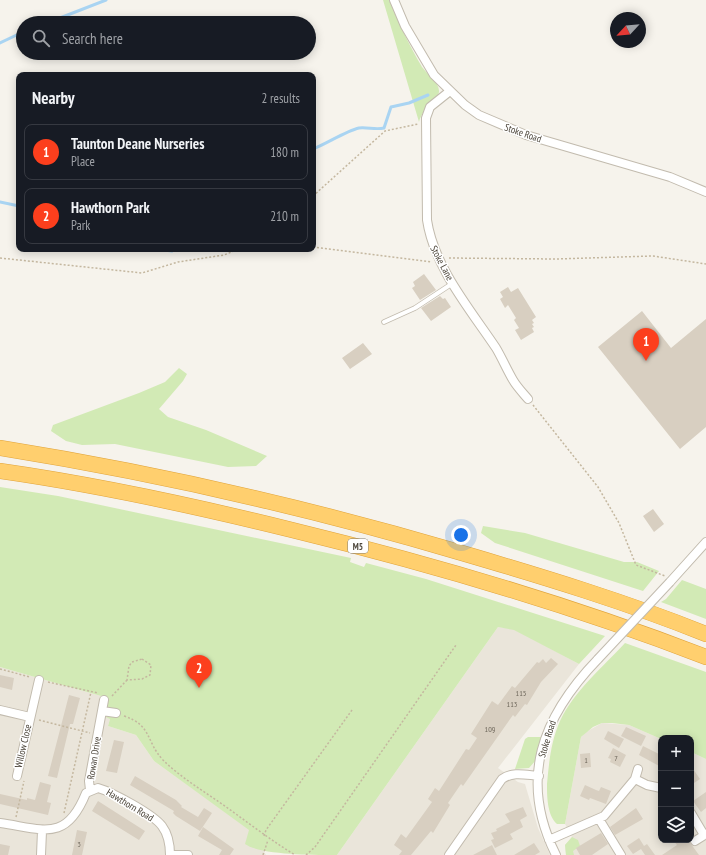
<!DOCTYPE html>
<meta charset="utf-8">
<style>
body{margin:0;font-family:"PT Sans Narrow",sans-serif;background:#242831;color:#f1f3f6}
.controls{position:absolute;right:12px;bottom:12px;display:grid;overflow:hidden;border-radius:8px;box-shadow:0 2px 10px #0003}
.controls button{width:36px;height:36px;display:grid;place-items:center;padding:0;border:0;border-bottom:1px solid #363941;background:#171b24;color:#f1f3f6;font:20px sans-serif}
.compass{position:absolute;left:610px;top:12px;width:36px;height:36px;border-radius:50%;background:#171b24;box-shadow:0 2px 10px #0003;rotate:244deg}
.you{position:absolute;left:461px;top:535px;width:14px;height:14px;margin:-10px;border:3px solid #fff;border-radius:50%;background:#1a73e8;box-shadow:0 0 0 6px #1a73e833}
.badge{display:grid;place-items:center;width:26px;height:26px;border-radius:50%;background:#fc3f1d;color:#fff;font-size:13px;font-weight:700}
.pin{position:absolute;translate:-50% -33px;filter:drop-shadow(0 1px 2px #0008)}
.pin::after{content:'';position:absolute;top:21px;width:14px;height:12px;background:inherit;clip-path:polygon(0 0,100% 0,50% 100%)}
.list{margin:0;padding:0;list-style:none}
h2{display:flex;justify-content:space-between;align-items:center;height:52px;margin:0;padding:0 16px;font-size:17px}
h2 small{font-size:13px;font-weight:400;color:#9ea1a6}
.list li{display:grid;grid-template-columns:26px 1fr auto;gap:12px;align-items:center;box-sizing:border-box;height:56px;margin:0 8px 8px;padding:0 8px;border:1px solid #363941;border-radius:8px}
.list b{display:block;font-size:15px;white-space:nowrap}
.list p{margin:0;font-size:13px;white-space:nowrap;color:#9ea1a6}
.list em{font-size:13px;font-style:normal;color:#9ea1a6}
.icon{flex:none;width:22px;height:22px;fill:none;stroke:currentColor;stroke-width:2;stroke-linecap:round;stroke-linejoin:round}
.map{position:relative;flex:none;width:706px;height:855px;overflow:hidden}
.search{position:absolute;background:#171b24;box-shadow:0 2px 10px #0003;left:16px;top:16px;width:300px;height:44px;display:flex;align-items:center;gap:10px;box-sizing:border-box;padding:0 14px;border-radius:22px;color:#9ea1a6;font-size:15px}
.panel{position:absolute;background:#171b24;box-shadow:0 2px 10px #0003;left:16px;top:72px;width:300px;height:180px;border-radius:8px}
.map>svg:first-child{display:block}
.residential{fill:#eae5da}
.green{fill:#d2eab5}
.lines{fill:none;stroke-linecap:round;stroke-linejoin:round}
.stream{stroke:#a9d4f2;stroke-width:3}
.building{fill:#d8cfc1}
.service-casing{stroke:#c2bbae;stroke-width:5.5}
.minor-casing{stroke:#c2bbae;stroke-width:10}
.motorway-casing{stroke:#e0a43c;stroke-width:16}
.path{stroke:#c4b79f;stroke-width:1.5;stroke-dasharray:2 2;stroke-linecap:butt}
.service{stroke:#fff;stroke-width:4}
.minor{stroke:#fff;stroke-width:8}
.motorway{stroke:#ffcf6e;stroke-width:15}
.minor-bridge-casing{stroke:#c2bbae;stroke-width:10;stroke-linecap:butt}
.minor-bridge{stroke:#fff;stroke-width:8}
.labels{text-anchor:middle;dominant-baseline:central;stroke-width:3;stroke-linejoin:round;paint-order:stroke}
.number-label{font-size:8px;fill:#6e675b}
.shield{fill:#fff;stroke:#817c74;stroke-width:1}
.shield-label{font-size:9px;font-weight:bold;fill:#4b4439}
.street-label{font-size:10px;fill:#4b4439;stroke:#fff}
</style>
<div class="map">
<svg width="706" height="855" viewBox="0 0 706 855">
<rect width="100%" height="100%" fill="#f6f3ec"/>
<!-- residential -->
<path class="residential" d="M498,627l16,2 65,35 -81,104 20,14 7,2 13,44 12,27h-213z
M0,667l101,29 9,23 -2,7 28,9 18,26 96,69 16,25h-266z
M602,723l27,2 32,14v101h30v-88l15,7v96h-140l-1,-10 7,-8 -7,-13 16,-87 5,-5z"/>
<!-- green -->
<path class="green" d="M383,0h6c10,23 20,45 33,67 5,7 18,16 17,25 -1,7 -16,15 -20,30z
M179,368l8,6 -4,7 -24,28 9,8 38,13 61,26 -11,10 -28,1 -113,-23 -33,1 -16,-4 -15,-10 2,-6 86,-32 26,-11z
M0,487l58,9 293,62 -1,4 14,5 2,-4 60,16 179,57 -26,28 -65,-34 -16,-3 -161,228c-23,0 -77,0 -92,-11l4,-14 -95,-69 -18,-26 -28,-9 2,-7 -12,-6 3,-17 -101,-29z
M483,526l42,7 99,29h13l22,9 -16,20 -148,-48 -14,-10z
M682,580l24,9v30l-45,-17 5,-3z
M625,643l81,29v87l-15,-7v-14l-30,1 -32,-14 -17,-2h-10l-9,4 -12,10 -16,87h-8c-10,-9 -10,-28 -10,-40 2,-22 4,-43 13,-63 14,-30 43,-54 65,-78z
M528,737h13l-5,23 -7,8 -14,1 10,-30z
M572,837l6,3 2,6 -7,5 1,4h-8l-1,-10z"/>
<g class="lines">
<!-- stream -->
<path class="stream" d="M47,23l59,-23
M0,43l23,-11
M313,149c13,-5 33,-18 46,-21 8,-1 17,2 25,0l7,-21 18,-4 19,-8
M0,202l19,4
M156,249l16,2 3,-2
M184,249h12"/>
</g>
<!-- building -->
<path class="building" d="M424,274l12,16 -16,10 -8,-12 3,-2 -2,-4z
M508,287l3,5 7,-4 18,29 -4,3 2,3 -2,1 2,3 -2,1 2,4 -13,8 -6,-10 4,-2 -5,-8 2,-2 -8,-13 -3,3 -5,-9 3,-2 -3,-5z
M440,296l3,3 2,-1 6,9 -20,14 -10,-13z
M642,311l29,37 35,-29v108l-26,22 -82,-102z
M363,343l9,11 -22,15 -8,-11z
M653,509l11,15 -10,8 -11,-16z
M551,658l7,6 -17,18 -14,23 -2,-1 -10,13 -2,-2 -50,71 -2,-2 -13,19 2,2 -17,28 -2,-2 -20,24h-12l3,-4 -8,-6 7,-11 5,4 26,-36 -4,-3 7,-11 4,3 27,-42 3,1 8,-12 -6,-4 21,-33 6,4 14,-19 3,2 22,-26 2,1 4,-4 3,4z
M0,675l14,3 -2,12 -12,-3z
M69,695l11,3 -7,26h-3l-13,54 -9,-2z
M626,727l20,9 -5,10 -20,-10z
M608,731l16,8 -5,9 -15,-9z
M114,740l10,2 -7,31 -11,-2z
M643,746l18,9v12l-22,-12z
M613,748l13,7 -6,12 -10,-5 1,-3 -3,-1z
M590,753l1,14 -10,1 -1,-14z
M691,766l9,13 -9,6z
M135,776l41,24 6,6 -1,1 17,10 6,-9 8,5 -12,18 -24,-15 -3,-3 1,-2 -44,-26z
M40,782l11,3 -4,17 4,1 -3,12 -48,-11v-10l27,6v-2l8,2z
M585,785l11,5 3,1 2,-4 10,4 -5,13 -16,-6 -1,2 -9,-4z
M706,792v16l-5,4 -8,-11z
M98,801l47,30 -6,9 -47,-29z
M523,807l4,9 -7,4 3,7 -13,7 3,5 -18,9 -4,-8 3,-1 -3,-6 6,-2 -1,-2 14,-7 -5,-8z
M636,808l7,11 -28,16 -5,-8z
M203,827l31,22 -4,6h-11l3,-5 -24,-14z
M77,830l10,2 -2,9 -3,14h-10z
M601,833l7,11 -16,11h-12l-4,-7z
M639,838l5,8 3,-2 8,11h-10l-4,-6 -8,5 -6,-8z
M673,840h15l11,15h-37l15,-10z
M534,843l6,9 -5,3h-21z
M0,844l10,2 -2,9h-8z
M492,845l5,10h-24z"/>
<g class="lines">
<!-- service casing -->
<g class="service-casing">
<path id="service" d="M384,322l31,-14 38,-25"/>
</g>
<!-- minor casing -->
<g class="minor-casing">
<path id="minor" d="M394,0l11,26 29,49 31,30 14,10 47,20 144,42 36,15
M450,91l-20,16 -4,11 1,102c7,47 43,89 69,128 6,10 11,22 17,32 4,7 10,13 15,19
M670,582l36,-40
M0,710l30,7
M102,711l14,2
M17,776l22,-96
M635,779l12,6 14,3
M90,790l-1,-9 15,-81
M691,813l13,22
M599,819l22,36
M0,823c43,6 66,20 86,-30l12,-5c14,4 55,26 64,38 6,8 8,19 8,29
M549,840l55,-24 31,-37 3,-10
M695,841l11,-7
M41,855l1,-24
M170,855h18
M449,855l53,-76c11,-8 24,-4 37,-3
M556,855c-38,-76 -14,-138 42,-196"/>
</g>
<!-- motorway casing -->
<g class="motorway-casing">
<path id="motorway" d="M0,448c156,25 310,60 462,105 82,24 164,49 244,81
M0,471c98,14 195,35 292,59 140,34 279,75 414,127"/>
</g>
<!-- path -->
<path class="path" d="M313,196l72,-65 33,-7
M313,247l119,15
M0,258l142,15 36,-11 46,-7 15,-6
M449,258l106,1 98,-3 53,8
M533,405l65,82 21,36 17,42 29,11
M142,659l9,6 -1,10 -8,4 -15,1 2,-14 3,-4z
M0,669l30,8
M48,682l50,11
M112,696l15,-16
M124,716c28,9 22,26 39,44 17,17 39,30 59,44 24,17 47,35 73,51
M39,720l51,13
M64,813l27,-121
M16,817l8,-36
M264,836l2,-6 86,-120
M263,855l5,-15
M306,855l9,-8 141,-202"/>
<!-- service -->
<use href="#service" class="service"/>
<!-- minor -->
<use href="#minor" class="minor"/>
<!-- motorway -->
<use href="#motorway" class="motorway"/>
<!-- minor-bridge casing -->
<g class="minor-bridge-casing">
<path id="minor-bridge" d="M598,659l72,-77"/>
</g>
<!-- minor-bridge -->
<use href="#minor-bridge" class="minor-bridge"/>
</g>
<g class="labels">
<!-- number labels -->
<g class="number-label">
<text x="521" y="693">115</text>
<text x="512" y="704">113</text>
<text x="490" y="729">109</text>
<text x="616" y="758">7</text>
<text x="586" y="760">1</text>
<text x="79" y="844">3</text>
</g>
<!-- shield labels -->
<rect class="shield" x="348" y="539" width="20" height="14" rx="3"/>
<g class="shield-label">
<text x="358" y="546">M5</text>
</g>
<!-- street labels -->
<g class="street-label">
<text transform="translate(523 133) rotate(19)">Stoke Road</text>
<text transform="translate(442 263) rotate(62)">Stoke Lane</text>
<text transform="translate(547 739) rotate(-73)">Stoke Road</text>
<text transform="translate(23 746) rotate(-77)">Willow Close</text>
<text transform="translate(94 758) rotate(-81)">Rowan Drive</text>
<text transform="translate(130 805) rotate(31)">Hawthorn Road</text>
</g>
</g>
</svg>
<div class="controls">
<button>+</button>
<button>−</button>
<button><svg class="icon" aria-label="layers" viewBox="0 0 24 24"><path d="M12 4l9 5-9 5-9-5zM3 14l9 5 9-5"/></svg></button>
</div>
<svg class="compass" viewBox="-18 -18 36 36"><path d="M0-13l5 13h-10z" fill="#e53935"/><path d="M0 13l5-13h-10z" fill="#9ea1a6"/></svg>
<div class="you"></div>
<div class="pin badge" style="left:646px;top:361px">1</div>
<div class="pin badge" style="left:199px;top:688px">2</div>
<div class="search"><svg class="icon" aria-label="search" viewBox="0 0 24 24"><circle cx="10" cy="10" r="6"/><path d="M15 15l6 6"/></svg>Search here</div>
<section class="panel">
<h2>Nearby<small>2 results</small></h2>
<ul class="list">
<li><span class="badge">1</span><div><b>Taunton Deane Nurseries</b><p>Place</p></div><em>180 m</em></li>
<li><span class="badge">2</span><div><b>Hawthorn Park</b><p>Park</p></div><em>210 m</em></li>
</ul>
</section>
</div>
